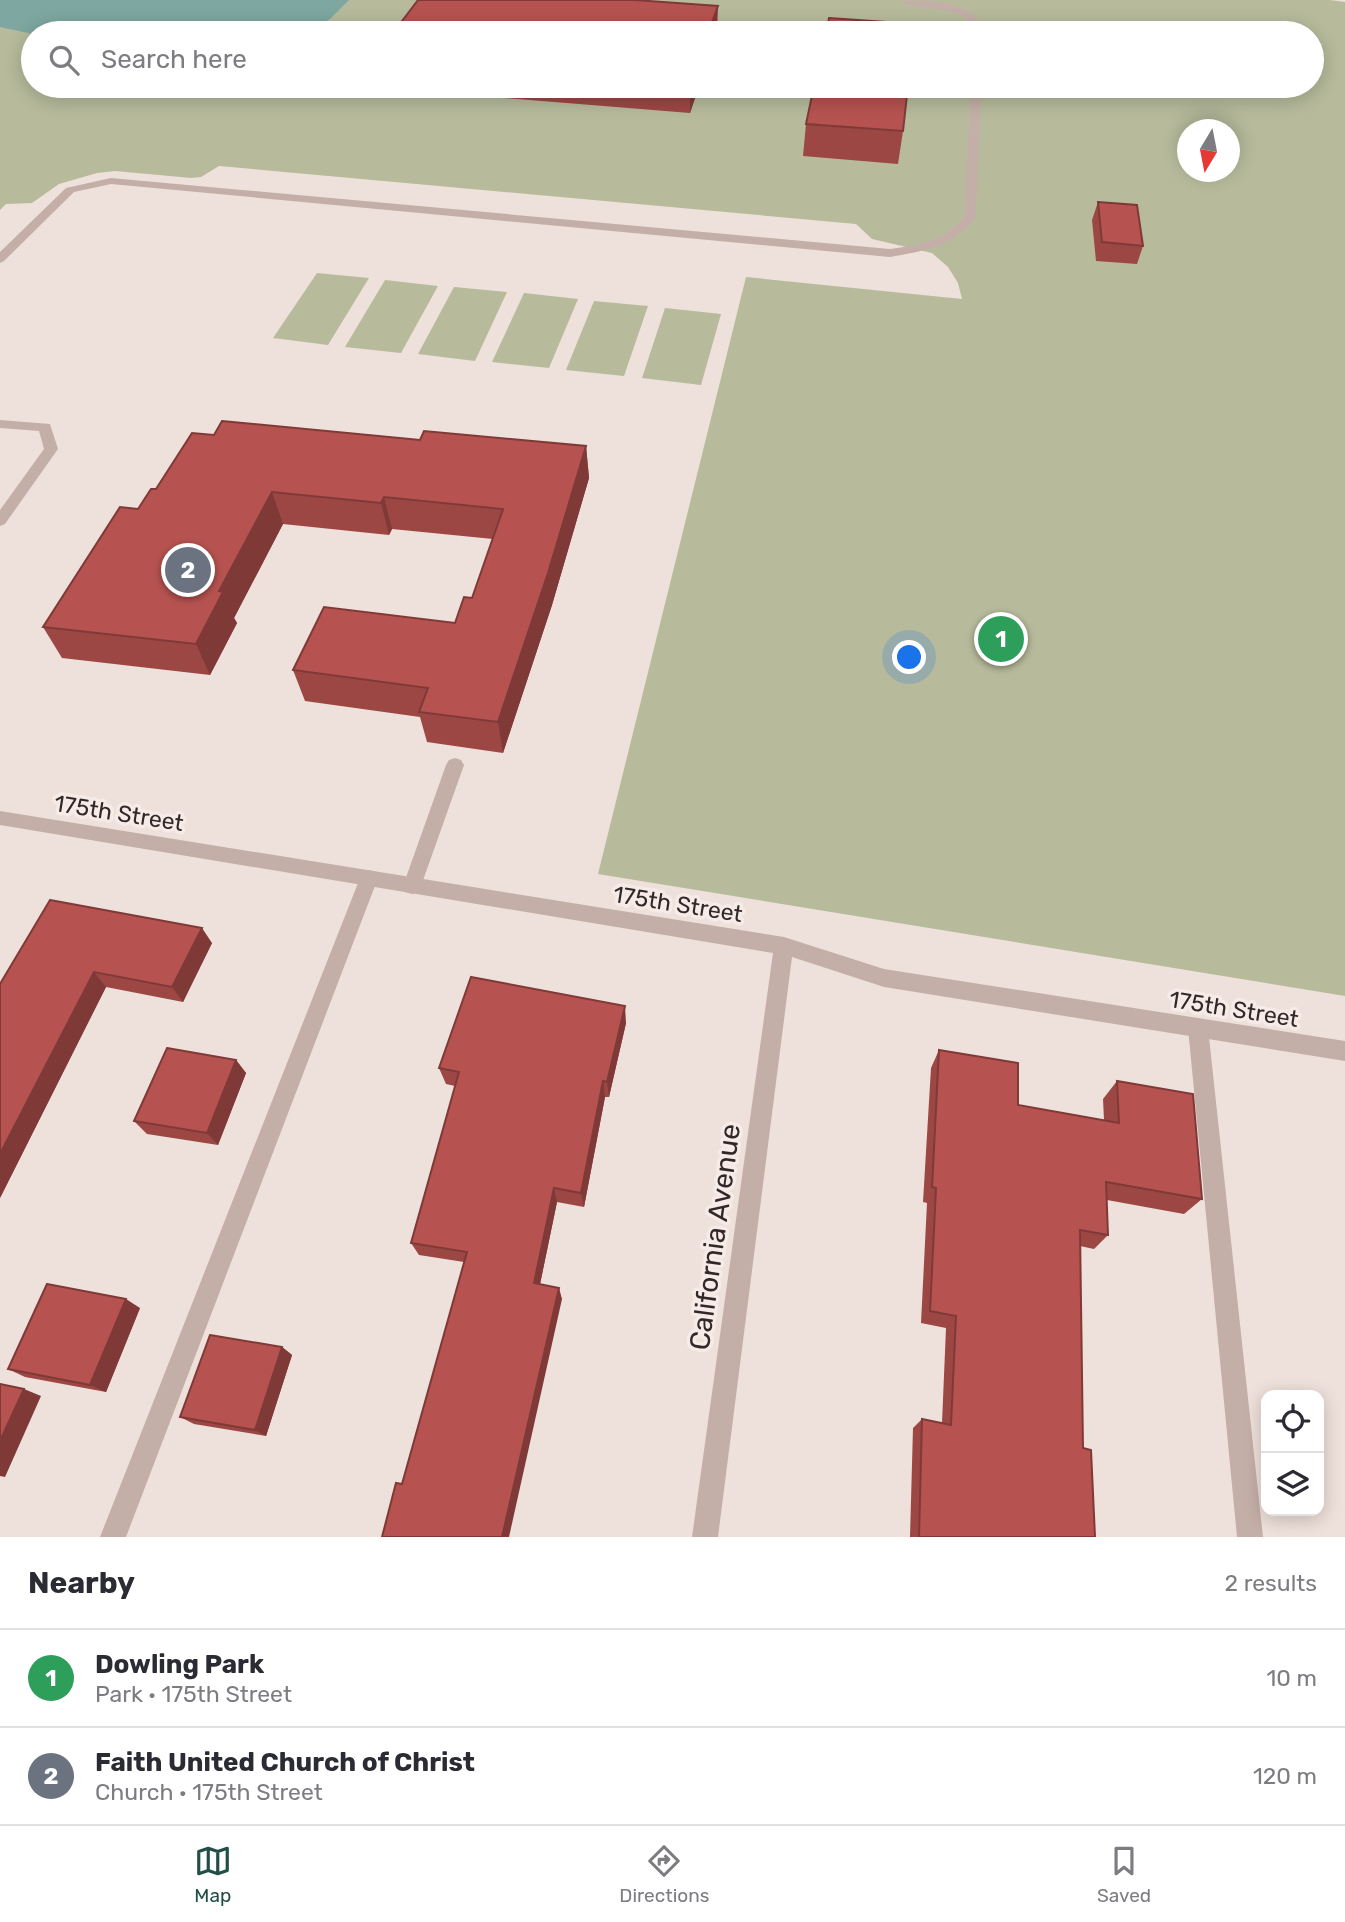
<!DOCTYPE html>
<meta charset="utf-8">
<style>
body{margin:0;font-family:Rubik,sans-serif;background:#f7f7f7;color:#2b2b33}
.controls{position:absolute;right:21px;bottom:21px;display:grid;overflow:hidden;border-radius:14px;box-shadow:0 4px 18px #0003}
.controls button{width:63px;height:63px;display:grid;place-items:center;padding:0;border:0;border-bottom:2px solid #e1e1e2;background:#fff;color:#2b2b33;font:35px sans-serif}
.compass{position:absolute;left:1177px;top:119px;width:63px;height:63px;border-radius:50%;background:#fff;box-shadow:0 4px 18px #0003;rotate:190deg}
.you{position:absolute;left:910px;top:658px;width:24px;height:24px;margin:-18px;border:5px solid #fff;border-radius:50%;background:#1a73e8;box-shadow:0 0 0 10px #1a73e833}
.badge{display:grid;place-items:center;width:46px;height:46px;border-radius:50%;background:#224e48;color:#fff;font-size:23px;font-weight:700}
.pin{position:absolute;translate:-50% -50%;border:4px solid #fff;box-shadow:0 2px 7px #0006}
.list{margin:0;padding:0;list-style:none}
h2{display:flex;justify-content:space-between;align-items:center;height:91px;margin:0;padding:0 28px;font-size:30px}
h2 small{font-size:23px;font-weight:400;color:#7c7c81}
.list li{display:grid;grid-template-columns:46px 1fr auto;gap:21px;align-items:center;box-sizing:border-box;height:98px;padding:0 28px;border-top:2px solid #e1e1e2}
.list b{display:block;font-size:26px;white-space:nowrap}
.list p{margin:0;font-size:23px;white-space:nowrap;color:#7c7c81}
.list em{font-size:23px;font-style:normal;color:#7c7c81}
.icon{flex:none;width:38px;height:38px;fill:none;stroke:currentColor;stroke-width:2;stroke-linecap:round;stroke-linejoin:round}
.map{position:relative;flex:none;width:1345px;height:1537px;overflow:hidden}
.search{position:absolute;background:#fff;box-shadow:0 4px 18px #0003;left:21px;right:21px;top:21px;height:77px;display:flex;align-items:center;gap:18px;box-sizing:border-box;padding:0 24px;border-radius:38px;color:#7c7c81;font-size:26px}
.sheet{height:287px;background:#fff}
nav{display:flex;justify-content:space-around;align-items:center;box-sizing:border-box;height:98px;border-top:2px solid #e1e1e2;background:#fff;font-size:19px;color:#7c7c81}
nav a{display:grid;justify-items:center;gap:4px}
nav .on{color:#224e48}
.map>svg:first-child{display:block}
.green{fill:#b7bb9c;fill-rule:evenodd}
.water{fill:#7da7a0}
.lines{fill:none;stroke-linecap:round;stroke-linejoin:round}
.service{fill:#c4afa8;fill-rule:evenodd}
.minor{fill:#c4afa8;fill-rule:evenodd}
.wall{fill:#9d4745}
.shaded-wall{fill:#7f3a38}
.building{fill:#b65350;stroke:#7f3a38;stroke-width:2}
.labels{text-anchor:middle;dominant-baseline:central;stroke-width:7;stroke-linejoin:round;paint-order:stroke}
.street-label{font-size:23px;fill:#322827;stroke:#f6ebe6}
.near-street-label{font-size:28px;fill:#322827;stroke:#f6ebe6}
</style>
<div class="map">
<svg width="1345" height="1537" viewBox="0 0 1345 1537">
<rect width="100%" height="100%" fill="#eee0da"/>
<!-- green -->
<path class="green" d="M0,0h1330l15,2v994l-747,-122 148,-597 216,22 -4,-16 -10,-16 -16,-14 -60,-14 -16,-15 -637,-58 -18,11 -10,1 -76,-7 -18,2 -38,11 -27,19 -26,1 -6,6zM33,33h1279v53h-1279zM1188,130h42v42h-42z
M317,273l52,5 -41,67 -55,-7z
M385,280l53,6 -37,67 -56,-6z
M454,287l53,5 -32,69 -57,-7z
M524,293l54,6 -29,69 -57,-6z
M594,301l54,5 -24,70 -58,-6z
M665,308l56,6 -20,71 -59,-7z"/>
<!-- water -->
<path class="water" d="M0,0h349l-18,18 -21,15 -277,1 -33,-7z"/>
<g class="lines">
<!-- service -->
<path class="service" d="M900,1c28,-1 77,-1 84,32h-9c-9,-33 -51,-18 -75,-32z
M971,86h10l-5,131c-22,29 -52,34 -86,40l-779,-73 -37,8 -70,69 -4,2v-11l66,-64 45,-10 779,71c29,-4 55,-8 74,-32z
M0,420l50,4 8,25 -53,75 -5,2v-16l44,-61 -5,-18 -39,-3z
M455,758l6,2 3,5 -43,121 -2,6 -7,2 -7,-2 -2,-6 43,-121 3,-5z
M369,870l7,2 2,6 -252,659h-26l260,-659 2,-6z
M1198,1018l7,3 3,7 55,509h-26l-49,-509 3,-7z"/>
<!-- minor -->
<path class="minor" d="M0,811l784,126 100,32 461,72v20l-461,-74 -92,-30 -74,580h-26l81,-584 -773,-128z"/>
</g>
<!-- wall -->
<path class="wall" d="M381,86h318l-9,27 -308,-25z
M806,124l97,7 -5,33 -95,-8z
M1098,202l45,44 -6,18 -41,-3 -4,-41z
M214,435l206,5 166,6 3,32 -37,127 -49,148 -76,-11 -7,-25 -115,-16 -12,-31 162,-47 17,-25 21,-59 -101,-10 -3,6 -106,-11 -49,94 3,5 -27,52 -148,-17 -19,-31 113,-138z
M50,900l162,43 -29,59 -77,-15 -106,211z
M626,1023l-17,74h-4l-21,110 -27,-5 -17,82 22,15 -160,185 62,-222 -45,-7 -8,-12 44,-157 -9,-2 -7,-16z
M939,1050l79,55 86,15 -1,-21 14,-18 85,118 -18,15 -77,-14 1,35 -14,14 -14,-3 3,202 12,89h-185l3,-109 9,-9 20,4 4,-95 -25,-5 6,-120 -4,-1 8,-134z
M236,1060l10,13 -28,72 -71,-11 -13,-13z
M140,1308l-34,84 -81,-15 -17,-8z
M282,1347l10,8 -26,81 -72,-12 -14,-7z"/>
<!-- shaded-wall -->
<path class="shaded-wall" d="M718,6l-1,27h-9z
M690,86h9l-9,27z
M586,446l3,32 -37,127 -49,148 -5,-31z
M272,492l11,32 -49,94 3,5 -27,52 -14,-31 23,-53z
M384,497l8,32 -3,6 -8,-32z
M202,928l10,15 -29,59 -11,-15z
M94,972l12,15 -106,211v-44z
M625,1006l1,17 -17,74 -2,-15z
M236,1060l10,13 -28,72 -11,-12z
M603,1081l2,16 -21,110 -3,-14z
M554,1188l3,14 -19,92 -4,-11z
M559,1288l3,11 -53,238h-7z
M126,1299l14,9 -34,84 -16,-7z
M282,1347l10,8 -26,81 -11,-6z
M24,1389l17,7 -36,81 -5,-1v-35z"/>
<!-- building -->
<path class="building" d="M418,0h217l83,6 -10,27h-315z
M829,18l86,6 -2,9h-87z
M814,86h94l-5,45 -97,-7z
M1098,202l39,3 6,41 -41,-4z
M222,421l198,19 4,-9 162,15 -38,127 -50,149 -79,-10 9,-24 -135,-18 31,-63 131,16 9,-26 8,1 31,-89 -119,-12 -3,6 -109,-11 -53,99 4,1 -27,52 -153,-17 77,-120 18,2 13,-20h5l36,-56 22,2z
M50,900l152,28 -30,59 -78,-15 -94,182v-170z
M471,977l154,29 -18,76 -4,-1 -22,112 -27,-5 -20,95 25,5 -57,249h-120l14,-54 6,1 65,-232 -56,-9 48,-171 -20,-4z
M167,1048l69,12 -29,73 -73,-12z
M939,1050l79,13v42l101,18 -2,-42 76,13 9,105 -96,-17 2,53 -28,-5 3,218 8,2 4,87h-176l3,-118 29,6 5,-109 -26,-5 6,-123 -4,-1z
M47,1284l79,15 -36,86 -82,-16z
M210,1335l72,12 -27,83 -75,-13z
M0,1384l24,5 -24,52z"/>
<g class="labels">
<!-- street labels -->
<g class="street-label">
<text transform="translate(119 813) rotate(9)">175th Street</text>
<text transform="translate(678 904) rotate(9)">175th Street</text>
<text transform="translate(1234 1009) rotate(9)">175th Street</text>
</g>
<!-- near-street labels -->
<g class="near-street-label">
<text transform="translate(715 1237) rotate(-82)">California Avenue</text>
</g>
</g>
</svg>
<div class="controls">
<button><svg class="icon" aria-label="locate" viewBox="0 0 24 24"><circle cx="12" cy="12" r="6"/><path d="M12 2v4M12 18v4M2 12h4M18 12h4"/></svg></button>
<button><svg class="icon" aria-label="layers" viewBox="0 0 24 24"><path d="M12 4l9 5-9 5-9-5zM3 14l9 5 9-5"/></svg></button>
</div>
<svg class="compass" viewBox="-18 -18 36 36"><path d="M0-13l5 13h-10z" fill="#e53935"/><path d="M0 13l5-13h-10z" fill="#7c7c81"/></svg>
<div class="you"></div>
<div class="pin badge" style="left:1001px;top:639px;background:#2e9e5b">1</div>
<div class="pin badge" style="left:188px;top:570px;background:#6b7280">2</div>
<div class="search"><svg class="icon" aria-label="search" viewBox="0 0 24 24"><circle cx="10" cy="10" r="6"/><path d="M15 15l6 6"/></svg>Search here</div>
</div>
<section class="sheet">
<h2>Nearby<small>2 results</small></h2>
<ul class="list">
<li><span class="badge" style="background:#2e9e5b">1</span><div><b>Dowling Park</b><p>Park · 175th Street</p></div><em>10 m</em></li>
<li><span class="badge" style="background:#6b7280">2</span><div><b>Faith United Church of Christ</b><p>Church · 175th Street</p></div><em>120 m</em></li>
</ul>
</section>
<nav>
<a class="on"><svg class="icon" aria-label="map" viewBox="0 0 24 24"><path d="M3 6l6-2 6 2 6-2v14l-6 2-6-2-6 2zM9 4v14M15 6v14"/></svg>Map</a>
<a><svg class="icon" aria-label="directions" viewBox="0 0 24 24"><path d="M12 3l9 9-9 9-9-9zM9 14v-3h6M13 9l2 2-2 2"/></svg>Directions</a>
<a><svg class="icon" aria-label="saved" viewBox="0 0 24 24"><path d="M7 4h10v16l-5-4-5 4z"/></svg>Saved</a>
</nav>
